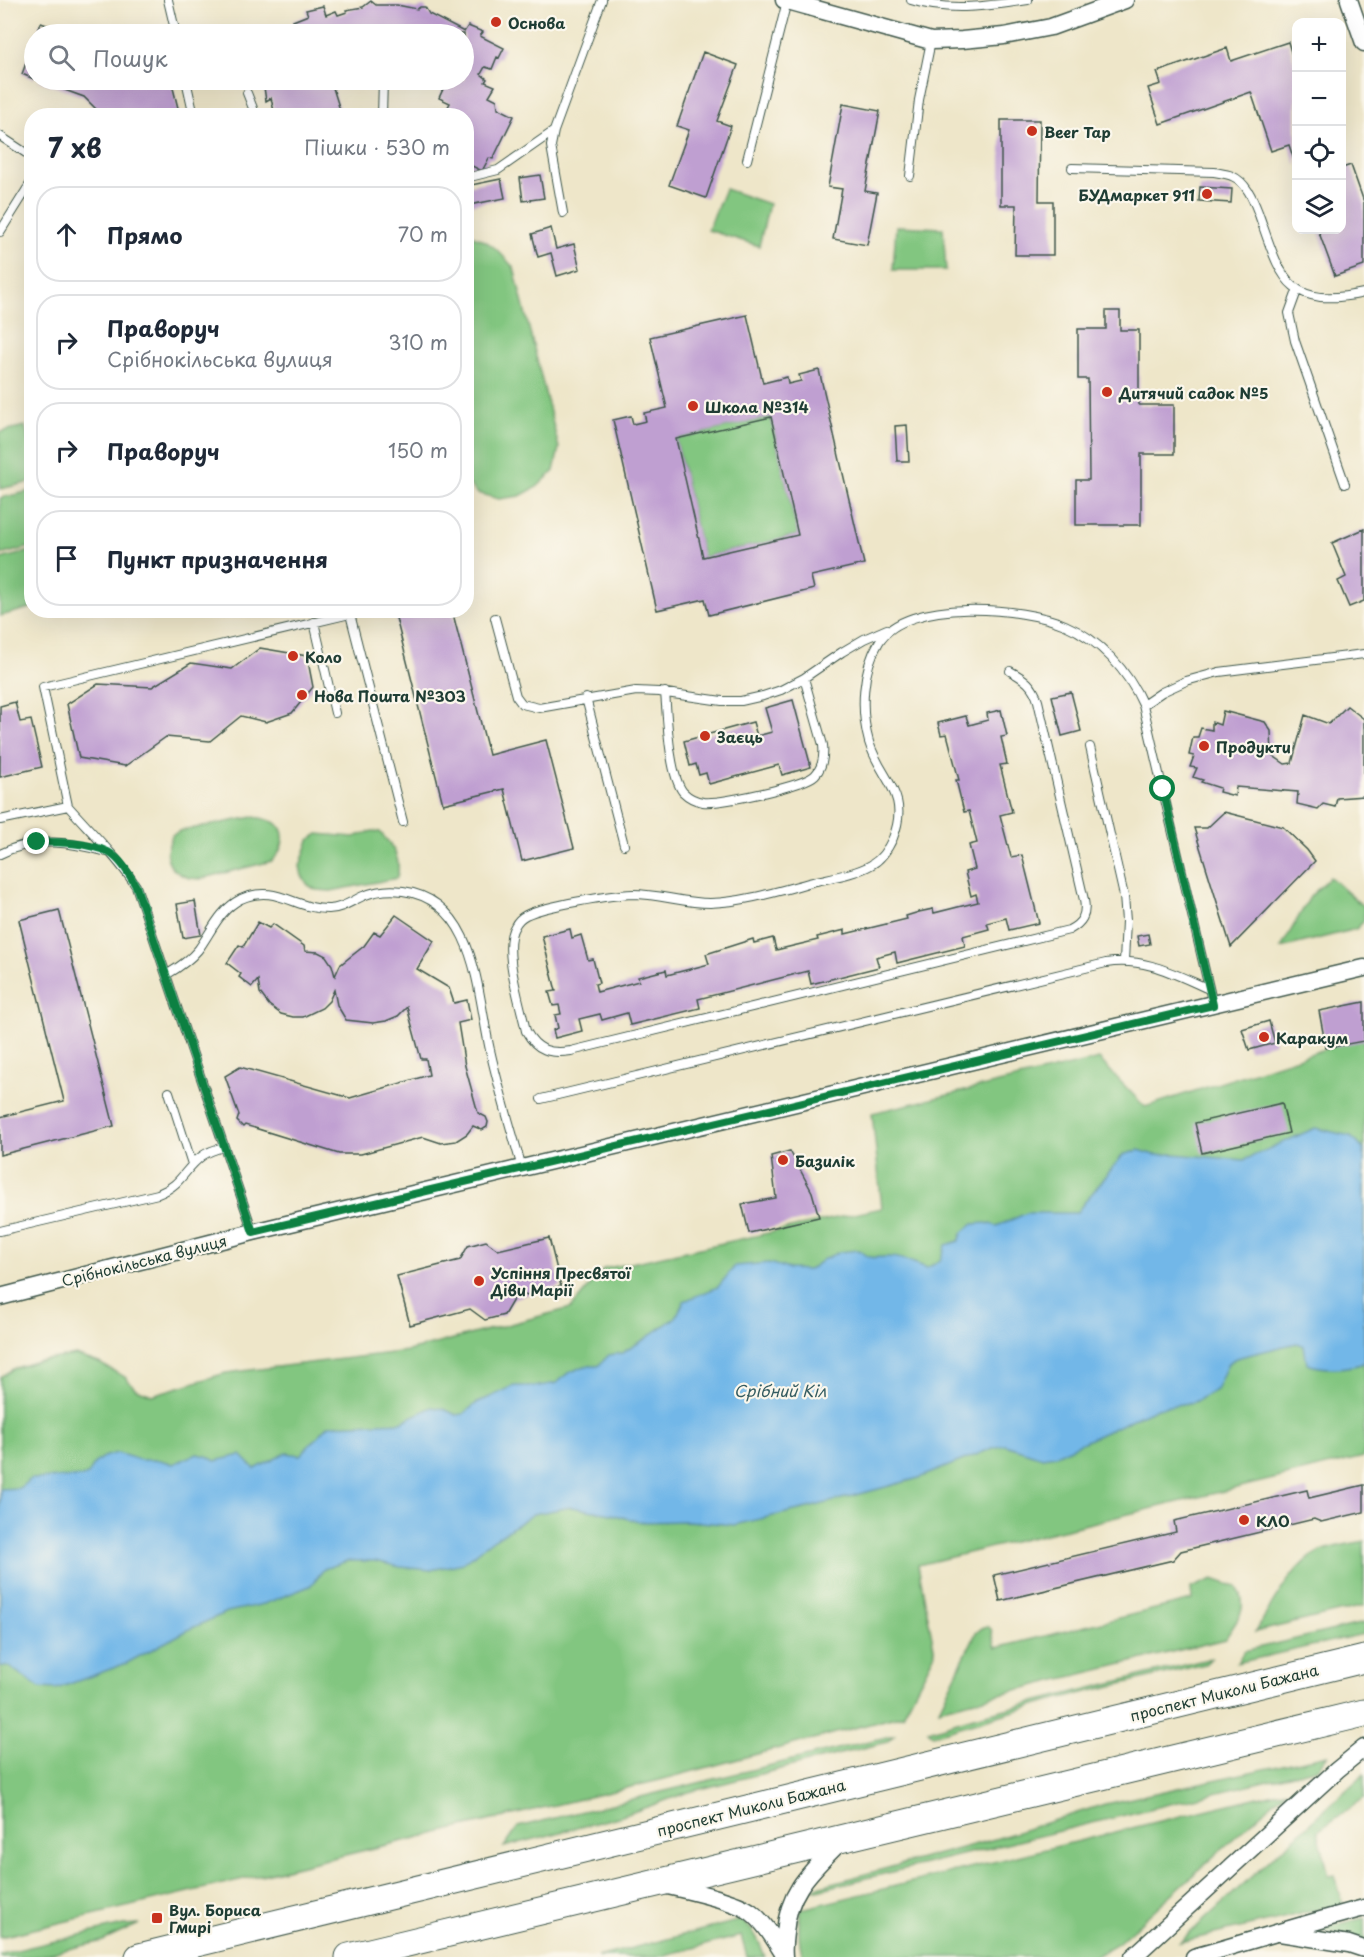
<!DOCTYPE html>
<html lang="uk">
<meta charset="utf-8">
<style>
body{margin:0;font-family:"Playpen Sans",sans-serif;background:#f2f2f3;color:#1f2937}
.controls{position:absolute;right:18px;top:18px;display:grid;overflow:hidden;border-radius:12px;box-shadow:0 6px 24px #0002}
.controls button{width:54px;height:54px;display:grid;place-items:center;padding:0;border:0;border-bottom:2px solid #e0e1e3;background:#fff;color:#1f2937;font:30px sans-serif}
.stop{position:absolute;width:18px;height:18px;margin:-14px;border:4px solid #0b8043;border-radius:50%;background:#fff}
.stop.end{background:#0b8043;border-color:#fff;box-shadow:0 2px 6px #0008}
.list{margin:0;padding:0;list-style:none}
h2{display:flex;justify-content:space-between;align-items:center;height:78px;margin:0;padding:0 24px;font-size:26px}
h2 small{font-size:20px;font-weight:400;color:#747a83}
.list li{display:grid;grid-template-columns:39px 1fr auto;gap:18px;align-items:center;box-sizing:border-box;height:96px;margin:0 12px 12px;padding:0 12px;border:2px solid #e0e1e3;border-radius:24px}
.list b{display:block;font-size:22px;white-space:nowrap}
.list p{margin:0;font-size:20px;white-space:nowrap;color:#747a83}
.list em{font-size:20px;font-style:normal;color:#747a83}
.icon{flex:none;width:33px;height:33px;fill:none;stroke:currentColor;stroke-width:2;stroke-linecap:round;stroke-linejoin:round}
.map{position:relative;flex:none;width:1364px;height:1957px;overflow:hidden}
.search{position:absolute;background:#fff;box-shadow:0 6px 24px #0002;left:24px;top:24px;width:450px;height:66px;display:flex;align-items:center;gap:15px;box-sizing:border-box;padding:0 21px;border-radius:33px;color:#747a83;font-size:22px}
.panel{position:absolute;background:#fff;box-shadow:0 6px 24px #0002;left:24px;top:108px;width:450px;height:510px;border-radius:24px}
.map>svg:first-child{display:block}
.green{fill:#82c680;stroke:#50825a;stroke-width:1.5}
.water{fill:#72b7e8;stroke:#487a8e;stroke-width:1.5}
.building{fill:#bf9fd1;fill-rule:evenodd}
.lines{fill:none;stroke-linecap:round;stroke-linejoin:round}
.service-casing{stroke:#3e564a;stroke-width:10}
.minor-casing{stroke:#3e564a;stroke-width:19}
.trunk-casing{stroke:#3e564a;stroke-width:29}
.service{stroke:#fff;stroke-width:8}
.minor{stroke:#fff;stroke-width:16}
.trunk{stroke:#fff;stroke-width:27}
.route{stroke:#0b8043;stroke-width:8}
.poi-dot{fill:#c8321e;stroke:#fbf7ec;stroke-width:2}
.labels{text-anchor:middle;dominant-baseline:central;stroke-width:4.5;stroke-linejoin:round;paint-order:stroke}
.poi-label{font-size:15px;font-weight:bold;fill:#1f3d34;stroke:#fbf7ec;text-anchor:start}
.street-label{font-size:15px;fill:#1f3d34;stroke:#fbf7ec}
.water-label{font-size:16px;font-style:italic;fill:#345c61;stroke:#fbf7ec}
</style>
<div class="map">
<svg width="1364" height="1957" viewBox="0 0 1364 1957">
<rect width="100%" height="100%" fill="#fbf7ec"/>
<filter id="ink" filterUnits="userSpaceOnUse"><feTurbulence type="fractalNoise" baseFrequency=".0167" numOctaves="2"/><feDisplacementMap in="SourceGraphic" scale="12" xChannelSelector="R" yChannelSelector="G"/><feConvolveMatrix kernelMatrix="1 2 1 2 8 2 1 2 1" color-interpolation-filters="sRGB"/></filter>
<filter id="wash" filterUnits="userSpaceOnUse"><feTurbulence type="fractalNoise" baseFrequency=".008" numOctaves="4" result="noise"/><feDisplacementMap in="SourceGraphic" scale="24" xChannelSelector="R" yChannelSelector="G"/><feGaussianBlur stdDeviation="1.35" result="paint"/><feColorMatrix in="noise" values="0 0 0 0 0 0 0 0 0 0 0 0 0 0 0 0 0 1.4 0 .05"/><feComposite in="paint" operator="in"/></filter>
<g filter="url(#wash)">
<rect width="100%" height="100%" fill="#eee6c9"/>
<!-- green -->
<path class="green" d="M725,189l44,15 -10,42 -51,-16z
M896,226l47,2 3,42h-53z
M467,234c23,6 31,16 47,34l45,180 -5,23 -17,16 -17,9 -21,3 -22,-6 -10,-11z
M771,417l27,118 -95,22 -27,-118z
M25,426l6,25v31l-31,7v-57z
M31,491v56l-31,8v-57z
M31,551v57l-31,8v-57z
M253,817c15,2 32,5 30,23 -1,9 -5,15 -11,21l-72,18 -11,-1 -9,-4 -8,-6 -4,-8 -1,-9 5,-16 8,-4z
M372,831l8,1c13,15 22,26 17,46l-66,13 -15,-1 -8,-5 -6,-9 -2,-10 9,-26 9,-6 36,3z
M1330,877l34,30v14l-8,8 -75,19 29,-51z
M1364,1040v417l-446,108 17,88 -32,62 -243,65 -660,157v-560l13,-8 21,-7 42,-7 23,8 26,14 11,12 16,6 74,-22 182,-22 163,-43 33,-39 278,-61 -10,-95 227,-54 46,48 196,-63z
M1364,1541v65l-109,26c16,-24 37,-68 64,-80 13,-6 31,-8 45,-11z
M1213,1579l24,8c13,22 0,33 -12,52l-286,70 37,-76 6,-5 5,-2 4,3 5,19 196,-48 -1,-12z
M1364,1623v11l-127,29 7,-12z
M1212,1658l-7,6 -156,37 -116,34 -5,-4 42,-13z
M894,1735l-7,7 -198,50 -67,24 -118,31 14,-20z
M1328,1755l-10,13 -500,122 -8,-1 185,-50 110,-35z
M1364,1774v24l-46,33 11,45 6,-1 8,29 -163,38z
M1287,1790l-169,153 -24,14h-291c-5,-16 -5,-32 -2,-48z
M1364,1918v22l-46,-11z
M741,1920c14,10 18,21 24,37h-18l-6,-21 -84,21h-60z
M139,1924l-36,17 -69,16h-34v-3l123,-29z"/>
<!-- water -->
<path class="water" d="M1315,1128l35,8 14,13v214c-17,6 -40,7 -57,1l-3,-18 -7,-3 -61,15 -8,5 -12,27 -22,12 -37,6 -101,47 -14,2 -37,-12 -12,3 -74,30 -107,29 -78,18 -46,-4 -48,1 -29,-8 -40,-7 -38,7 -40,26 -30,23 -32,7 -31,-3 -25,-6h-28l-23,8 -14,17 -46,18 -37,8 -37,17 -63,34 -71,26 -16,-1 -30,-21 -10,-1v-177l19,-1 12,-9 51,-2 6,-2 7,-12 8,-6 14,-4 23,7h20l13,4 24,-10 10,2 8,5 26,-6 14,14 31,-16 14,2 29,-30 72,-3 31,-15 12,2 12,6 7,-1 14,-11 37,-17h25l18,-3 11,-10 17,-7h13l11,-11 13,-2 23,-14 31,-22 8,-16 34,-14 17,-21 34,-3 20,6 20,1 15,-11 15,-7 20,-2c12,12 16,6 31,7 12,0 26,7 37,11l13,-7 6,-16 13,-4 4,-9 10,-8 13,-1 11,3 30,-13h49l47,-58 16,-5 16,5 18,-1 71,6z"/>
<g id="blocks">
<!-- building -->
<path class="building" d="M371,1l5,4h21l20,4 3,-2h5l4,7 35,18 4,-6 15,6 -3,4 24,12 -5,10 -2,-1 -5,12 -7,-2 -4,7 6,5 -2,3 10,4 -6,10 8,4 1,8 16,8 -21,43 -4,-1 -7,13 -16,-8v-47h-23l7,-13 -11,-5 5,-11 -4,-7h24v-46h-176l-1,-1 10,-4 -4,-8 15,-6 -2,-5 17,-4 3,9 10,-4 2,4 9,-3 -1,-2 17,-3z
M41,23l31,11h-35z
M34,41v38l-12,-5z
M1288,42l8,26v98l-7,-21 -18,6 -20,-59 -91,32 -12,-36 13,-4 -4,-12 70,-24 4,13z
M703,52l35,13 -21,56 14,5 -25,72 -37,-13 20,-55 -12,-4z
M37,80h124l12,8 7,28h-77l-19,-19z
M278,80h65l-2,4 -8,4 7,22 -13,3v3h-52l-4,-18 -5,3 -2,-14 13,-5z
M843,104l37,7 -15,80 12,2 -10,52 -34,-6 9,-50 -14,-2z
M1001,120h39l-1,81h14v54h-38l1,-50h-15z
M1351,165l13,37v64l-29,10 -17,-46h24v-62z
M540,175l4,23 -21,3 -3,-23z
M501,179l4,19 -36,7 -3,-19z
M1200,187l32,2 -1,14 -32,-2z
M551,228l5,21 18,-5 6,25 -23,7 -6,-23 -13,4 -6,-23z
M1106,311h14v19h19v75h35v49h-33v71h-65v-45h13l-1,-101h-10v-50h28z
M747,315l16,68 24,-6 1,7 13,-3 -2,-6 20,-5 45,194 -53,12 3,13 -105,26 -4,-16 -48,11 -44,-190 18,-4 2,8 13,-3 -2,-8 23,-5 -17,-71zM771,417l27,118 -95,22 -27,-118z
M907,425l2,36h-12l-2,-35z
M1364,529v72l-15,6 -11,-26 8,-4 -14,-34z
M394,610h58l37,145 57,-15 28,108 -52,13 -18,-72 -61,15z
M260,648l47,8 6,31 -21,26 -26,9 -25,-6 -31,25 -44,-4 -41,29 -46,-8 -12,-54 31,-20 54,3 39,-24 41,6z
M1071,692l10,39 -19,5 -10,-40z
M793,700l18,67 -29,8 -3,-10 -70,19 -3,-11 -7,2 -3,-11 -6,2 -6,-25 69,-19 4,14 15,-4 -7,-24z
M15,702l5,20 11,-2 11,47 -42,10v-71z
M1347,706l17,13v77l-27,2 -2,9 -12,-3 -5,5 -21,-5 1,-12 -62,-5 -1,9 -16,-4 1,-4 -19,-6 2,-2 -10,-3 4,-9 -7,-1 4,-11 -5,-1 4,-18h5l3,-9 11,2v-8l8,3 3,-14 42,11 6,9 1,24 13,9 7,-1 13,-48 24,9z
M1001,710l6,26 -6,1 6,27 -7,1 12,47 -12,3 11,42 11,-2 17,68 -30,7 -3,-12 -19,5 2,6 -26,7 2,10 -68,17 -2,-11 -19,5 3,10 -68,17 -3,-13 -110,28 2,9 -70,17 -3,-12 -25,7 -2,-6 -21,5 3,12 -27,7 -2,-8 5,-2 -3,-13 6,-1 -2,-9 -6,1 -4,-14 7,-1 -14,-55 28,-7 2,9 9,-3 7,25 5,-1 6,24 -4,1 2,8 42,-11 -1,-4 28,-7 1,5 42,-11 -3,-10 47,-15 1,4 19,-5 3,12 42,-10 -1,-3 28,-7v4l62,-15 -1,-3 13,-4 14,-3 1,4 44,-11 -2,-8 -5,2 -6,-24 10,-3 -6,-24 8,-2 -8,-32 -5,1 -8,-32h3l-12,-46 -6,1 -3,-12 28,-7 3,9 19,-5 -1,-7z
M1224,812l59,15 24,23 8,11 -84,86 -37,-119h13z
M195,901l6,34 -18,3 -6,-34z
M59,910l55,216 -114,29v-38l64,-16 -45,-181z
M396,915l38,26 -17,28 32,19 5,15 13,-3 4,20 -13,3 7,43 13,47 8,4 2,5 -1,5 -5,3 -9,-4 -6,8 -11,7 -15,2 -18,-6 -62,17h-22l-94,-29 -2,2 -6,-6 2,-6 -14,-39 15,-9 110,31 79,-23 -3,-16h-5l-14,-52 -9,9 -12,5 -13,2 -27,-3 -9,-15 -3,-15 -5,11 -7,7 -19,9h-10l-12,-3 -12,-9 -9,-12 -2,-13 -6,7 -13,-10 2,-3 -14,-11 12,-18 4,2 15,-25 11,6 4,-4 31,22 1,5 13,1 8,4 6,9 3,11 5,-11 24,-19 10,-14 6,3z
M1148,934l2,10 -11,2 -2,-10z
M1364,1002v39l-38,7 -7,-37z
M1269,1021l6,22 -26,7 -7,-21z
M1282,1103l7,30 -87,20 -7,-30z
M790,1151l22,41 7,25 -70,16 -7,-29 34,-6 -5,-42z
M549,1238l12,48 -47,12 -10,17 -19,5 -15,-11 -60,16 -13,-49 63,-16 8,-14 18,-5 12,9z
M1364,1485v27l-43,10 -7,-3 -133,32 -8,9 -173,41 -6,-26 182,-43 -2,-11 133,-31 2,8z"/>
</g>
</g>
<g filter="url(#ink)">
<use href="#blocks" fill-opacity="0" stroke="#3e564a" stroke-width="1.5"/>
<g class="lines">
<!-- service casing -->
<g class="service-casing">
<path id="service" d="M168,0l8,34
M911,0c37,12 79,6 117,0
M186,80l8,36
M247,93l9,23
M382,116l1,-36
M0,136l32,21
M747,160l40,-159
M1072,168l142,4c5,1 13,2 18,4 14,6 21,23 26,36 23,64 27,98 106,81
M910,176l9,-76 12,-59
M466,178l32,-8 56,-39
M563,213l-12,-67 3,-15 48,-131
M0,232l32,-51
M1297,291l-8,22 6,28 50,143
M495,618l21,78 6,8 17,4 97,-17 23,1 63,9h19l22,-5 18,-6 23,-12 38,-26 22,-13 23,-10
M314,622l21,91
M1010,671c15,8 23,14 28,30l46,199c3,15 -2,23 -15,30l-498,121c-21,3 -34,0 -45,-20 -5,-25 -25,-84 -11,-105 2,-4 7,-9 11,-11 18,-9 85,-20 107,-21 26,0 51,9 77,9 36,-1 72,-13 106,-22 18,-4 39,-7 55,-16 11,-6 17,-16 22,-27 18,-45 -13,-59 -24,-96 -9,-32 -7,-72 10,-100 27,-45 145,-35 186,-17 35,15 63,46 78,80l70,300
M665,692c2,23 4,83 18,100 5,5 13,9 20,10 17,2 101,-16 112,-27 8,-8 9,-20 8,-30l-19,-67
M586,698l38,147
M1143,705l19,-13 24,-11 33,-9 145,-18
M1090,747l34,149 2,25 -2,40
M68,806l-25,-119 307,-73 53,208
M0,820l68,-14c23,26 49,51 68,80l117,346
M0,854c35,-18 71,-12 107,-2
M166,975c12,-7 23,-14 32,-25 14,-19 21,-40 43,-51 35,-16 55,11 88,10 12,0 23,-8 34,-13 12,-5 26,-7 40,-5 74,10 74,103 87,159 9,40 21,79 32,118
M169,1092l23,72
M541,1099l565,-136c39,-6 68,11 103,26
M0,1231l158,-37c24,-9 26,-25 44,-38 7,-5 14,-7 22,-9"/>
</g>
<!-- minor casing -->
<g class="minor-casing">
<path id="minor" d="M784,0l147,41 31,-1 42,-4 47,-9 74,-27
M1349,0l15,43
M0,1297l253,-65 1111,-264
M664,1885c21,5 71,15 87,27 13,10 23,27 32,41
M1280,1933l69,11 15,5
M784,1956c-1,-8 0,-15 1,-23 3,-44 28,-63 57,-93
M1133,1957l204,-187 27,-22
M1194,1957c57,-16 113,-34 170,-49"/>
</g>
<!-- trunk casing -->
<g class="trunk-casing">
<path id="trunk" d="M139,1957l1225,-298
M349,1957l1015,-244"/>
</g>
<!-- service -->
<use href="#service" class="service"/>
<!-- minor -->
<use href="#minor" class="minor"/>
<!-- trunk -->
<use href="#trunk" class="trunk"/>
</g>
</g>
<g class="lines" filter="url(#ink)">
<!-- route -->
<path class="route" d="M37,842c21,0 51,0 71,10 13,7 21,22 28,34l117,346 960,-227 -50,-216"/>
</g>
<!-- markers -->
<g class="poi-dot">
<circle cx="496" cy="22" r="6"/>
<circle cx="1032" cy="131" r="6"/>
<circle cx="1207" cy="194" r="6"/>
<circle cx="1107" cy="392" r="6"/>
<circle cx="693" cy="406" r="6"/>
<circle cx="293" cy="656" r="6"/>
<circle cx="302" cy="695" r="6"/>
<circle cx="705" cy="736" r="6"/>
<circle cx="1204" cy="746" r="6"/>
<circle cx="1264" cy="1037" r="6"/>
<circle cx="783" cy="1160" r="6"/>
<circle cx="479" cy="1281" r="6"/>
<circle cx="1244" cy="1520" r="6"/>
<rect x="151" y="1912" width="12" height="12" rx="3"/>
</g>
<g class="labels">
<!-- poi labels -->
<g class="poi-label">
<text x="508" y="22">Основа</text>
<text x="1044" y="131">Beer Tap</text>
<text x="1195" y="194" text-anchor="end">БУДмаркет 911</text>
<text x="1119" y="392">Дитячий садок №5</text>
<text x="705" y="406">Школа №314</text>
<text x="305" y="656">Коло</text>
<text x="314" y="695">Нова Пошта №303</text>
<text x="717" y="736">Заєць</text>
<text x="1216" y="746">Продукти</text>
<text x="1276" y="1037">Каракум</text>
<text x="795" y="1160">Базилік</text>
<text x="491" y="1272">Успіння Пресвятої<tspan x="491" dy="17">Діви Марії</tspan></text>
<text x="1256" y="1520">КЛО</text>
<text x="169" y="1909">Вул. Бориса<tspan x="169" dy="17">Гмирі</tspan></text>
</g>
<!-- street labels -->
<g class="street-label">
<text transform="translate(144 1260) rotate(-14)">Срібнокільська вулиця</text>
<text transform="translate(1224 1692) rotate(-14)">проспект Миколи Бажана</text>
<text transform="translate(751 1807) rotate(-14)">проспект Миколи Бажана</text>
</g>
<!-- water labels -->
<g class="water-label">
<text x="780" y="1390">Срібний Кіл</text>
</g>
</g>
</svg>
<div class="controls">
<button>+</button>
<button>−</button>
<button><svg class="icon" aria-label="locate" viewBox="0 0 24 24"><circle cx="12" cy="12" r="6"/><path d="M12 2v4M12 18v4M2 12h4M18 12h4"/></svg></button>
<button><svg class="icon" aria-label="layers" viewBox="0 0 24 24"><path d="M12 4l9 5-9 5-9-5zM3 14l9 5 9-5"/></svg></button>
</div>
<div class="stop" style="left:1163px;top:789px"></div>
<div class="stop end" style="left:37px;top:842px"></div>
<div class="search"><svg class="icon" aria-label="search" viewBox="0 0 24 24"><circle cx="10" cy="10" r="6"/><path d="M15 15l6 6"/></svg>Пошук</div>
<section class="panel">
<h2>7 хв<small>Пішки · 530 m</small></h2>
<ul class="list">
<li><svg class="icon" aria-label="ahead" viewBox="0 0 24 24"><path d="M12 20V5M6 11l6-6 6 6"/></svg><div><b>Прямо</b></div><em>70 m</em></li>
<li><svg class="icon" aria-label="right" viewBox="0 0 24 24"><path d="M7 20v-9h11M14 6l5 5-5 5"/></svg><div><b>Праворуч</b><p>Срібнокільська вулиця</p></div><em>310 m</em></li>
<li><svg class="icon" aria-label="right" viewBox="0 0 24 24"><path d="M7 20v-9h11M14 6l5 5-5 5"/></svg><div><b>Праворуч</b></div><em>150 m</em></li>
<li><svg class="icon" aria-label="arrive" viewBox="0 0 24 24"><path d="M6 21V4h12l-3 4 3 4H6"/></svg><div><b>Пункт призначення</b></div></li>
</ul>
</section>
</div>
